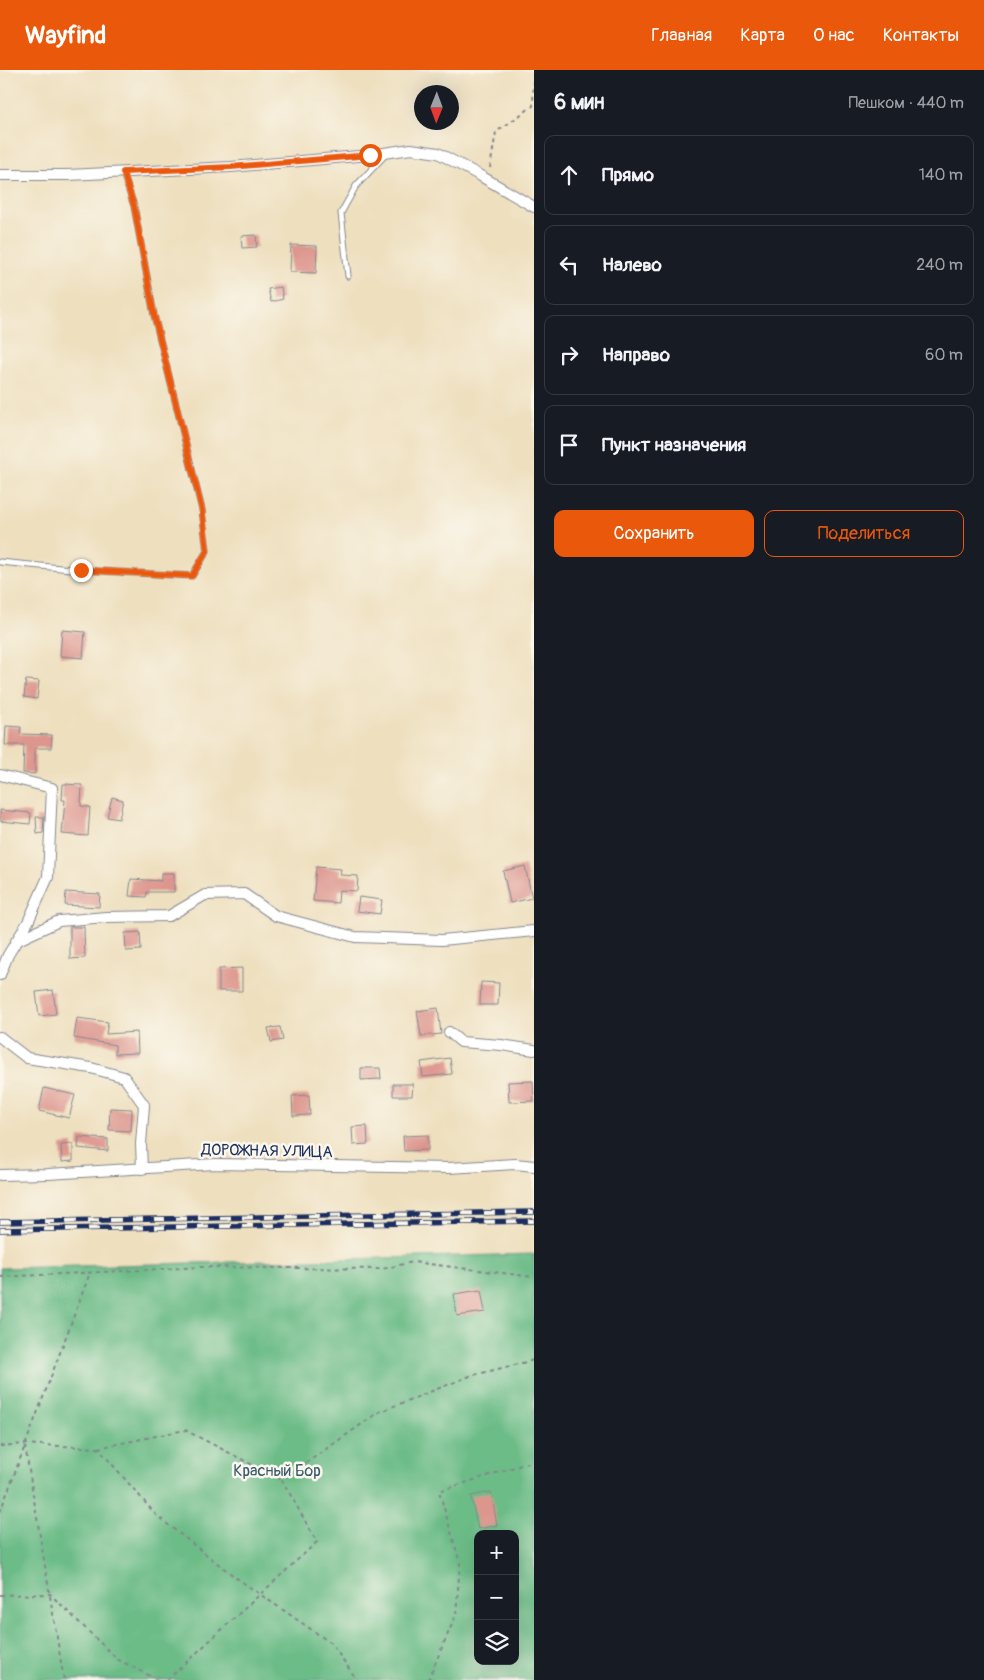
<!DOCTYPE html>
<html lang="ru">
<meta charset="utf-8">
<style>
body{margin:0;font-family:Pangolin,sans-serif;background:#242831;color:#f1f3f6}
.controls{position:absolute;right:15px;bottom:15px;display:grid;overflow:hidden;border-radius:10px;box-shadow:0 5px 20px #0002}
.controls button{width:45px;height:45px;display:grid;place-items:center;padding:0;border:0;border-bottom:1px solid #363941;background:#171b24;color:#f1f3f6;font:25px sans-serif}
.compass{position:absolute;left:414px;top:15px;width:45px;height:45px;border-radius:50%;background:#171b24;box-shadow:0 5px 20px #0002;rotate:181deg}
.stop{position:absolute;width:15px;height:15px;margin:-11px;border:4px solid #ea580c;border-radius:50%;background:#fff}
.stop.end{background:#ea580c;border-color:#fff;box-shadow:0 1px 5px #0008}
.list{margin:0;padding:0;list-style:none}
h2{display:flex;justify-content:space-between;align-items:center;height:65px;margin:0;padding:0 20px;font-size:21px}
h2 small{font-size:16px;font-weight:400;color:#9ea1a6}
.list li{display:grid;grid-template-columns:32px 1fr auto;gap:15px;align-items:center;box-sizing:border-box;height:80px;margin:0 10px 10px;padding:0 10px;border:1px solid #363941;border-radius:10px}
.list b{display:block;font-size:19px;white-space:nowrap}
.list em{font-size:16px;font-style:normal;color:#9ea1a6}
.actions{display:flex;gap:10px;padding:15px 20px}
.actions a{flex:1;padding:11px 0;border:1px solid #ea580c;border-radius:10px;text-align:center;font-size:18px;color:#ea580c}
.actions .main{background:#ea580c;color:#fff}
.icon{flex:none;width:28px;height:28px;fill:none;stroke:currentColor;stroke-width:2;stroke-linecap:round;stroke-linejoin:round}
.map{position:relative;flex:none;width:534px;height:1610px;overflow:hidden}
header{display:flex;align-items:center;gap:30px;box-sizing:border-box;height:70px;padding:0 25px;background:#ea580c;color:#fff}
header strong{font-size:24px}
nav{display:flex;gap:28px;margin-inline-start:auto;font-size:18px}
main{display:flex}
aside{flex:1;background:#171b24}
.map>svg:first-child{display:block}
.forest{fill:#6cbc87;stroke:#447672;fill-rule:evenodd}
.building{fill:#dd968e}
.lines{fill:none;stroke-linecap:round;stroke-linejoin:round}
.lane-casing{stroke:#84878e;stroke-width:7}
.street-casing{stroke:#84878e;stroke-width:12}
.path{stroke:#84878e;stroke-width:2;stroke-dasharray:4 4;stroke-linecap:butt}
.lane{stroke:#fff;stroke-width:5}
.street{stroke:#fff;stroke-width:10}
.rail-casing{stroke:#1b2f5e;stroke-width:5.5}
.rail{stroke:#fbf7ec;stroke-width:4;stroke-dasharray:11;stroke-linecap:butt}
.route{stroke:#ea580c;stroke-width:6}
.labels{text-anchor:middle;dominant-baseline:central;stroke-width:5;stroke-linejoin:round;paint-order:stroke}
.street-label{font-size:16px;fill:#1b2f5e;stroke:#fbf7ec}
.park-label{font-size:16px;fill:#365a6f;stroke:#fbf7ec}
</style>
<header>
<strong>Wayfind</strong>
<nav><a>Главная</a><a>Карта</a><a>О нас</a><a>Контакты</a></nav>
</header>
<main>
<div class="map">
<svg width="534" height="1610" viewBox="0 0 534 1610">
<rect width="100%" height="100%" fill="#fbf7ec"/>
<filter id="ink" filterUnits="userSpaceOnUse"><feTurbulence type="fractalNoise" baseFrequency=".02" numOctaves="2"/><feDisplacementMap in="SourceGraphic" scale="10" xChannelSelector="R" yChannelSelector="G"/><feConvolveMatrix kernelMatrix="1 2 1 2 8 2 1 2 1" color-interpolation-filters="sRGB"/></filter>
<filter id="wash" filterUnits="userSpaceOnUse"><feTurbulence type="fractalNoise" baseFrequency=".0096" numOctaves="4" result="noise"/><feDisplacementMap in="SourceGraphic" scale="20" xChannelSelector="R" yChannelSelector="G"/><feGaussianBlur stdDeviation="1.12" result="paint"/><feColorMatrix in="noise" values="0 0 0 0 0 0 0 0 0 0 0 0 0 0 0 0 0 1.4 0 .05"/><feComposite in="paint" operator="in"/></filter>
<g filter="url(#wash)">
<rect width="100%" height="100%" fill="#eedfbe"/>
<!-- forest -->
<path class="forest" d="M534,1184v426h-534v-412zM478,1464h37v127h-37z"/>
<g id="blocks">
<!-- building -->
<path class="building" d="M256,165l1,12 -15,1 -1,-12z
M291,175l26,1 -1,27 -26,-1z
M281,217l2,12 -12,3 -3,-13z
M62,560l23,2 -2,26 -23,-2z
M26,610l13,1 -2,18 -13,-2z
M6,656l15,1 -1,7 32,1 -1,13h-16v26l-12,-1 1,-28h-19z
M63,714l19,1 -1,21 9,1 -2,29 -26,-2 3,-34h-3z
M112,727l11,3 -4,19 -12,-2z
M0,740l31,3 -1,11 -30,-3z
M36,747h8l-1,16 -6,1z
M525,796l7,32 -22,5 -7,-32z
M316,797l25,2 -1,6 18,1 -1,15 -18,-1 -1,13 -25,-2z
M161,803h13v19h-27l-1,5 -17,-1 2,-17 30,2z
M66,822l34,2 -1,13 -34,-2z
M359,827l23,3 -2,14 -23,-3z
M70,857h14l1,31 -15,1z
M140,862l1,18 -15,1 -1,-18z
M242,898v23h-23v-22z
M481,912l18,1 -1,22h-18z
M53,920l3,24 -17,2 -3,-24z
M438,938l3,26 -20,2 -4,-25z
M77,948l31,4 -2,12 31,-2 1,21 -23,1v-9l-41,-7z
M280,957l3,13 -12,2 -3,-14z
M450,988l2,16 -29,3 -2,-15z
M361,998h19l1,11 -20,1z
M533,1011l1,20 -25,1 -1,-20z
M393,1014h20l-1,12h-19z
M44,1018l31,7 -6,23 -30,-7z
M309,1025l1,20 -17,1 -1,-20z
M110,1038l22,1 -1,22 -22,-1z
M367,1056l1,18 -15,1 -1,-18z
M428,1065v15l-24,1 -1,-15z
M79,1067l29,2v12l-30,-3z
M73,1074v17l-11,1 -1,-17z
M481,1220l4,22 -28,4 -3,-22z
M491,1422l6,33 -19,4 -7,-33z"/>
</g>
</g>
<g filter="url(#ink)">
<use href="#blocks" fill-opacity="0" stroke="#84878e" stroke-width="1"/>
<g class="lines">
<!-- lane casing -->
<g class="lane-casing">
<path id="lane" d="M348,206l-7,-63 15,-27 29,-31
M0,492l81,8 111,6 15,-25 -5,-41 -48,-195 -20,-109 -11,-33"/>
</g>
<!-- street casing -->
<g class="street-casing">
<path id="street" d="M0,105h68l163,-8 139,-12 41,-6 27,4 41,22 55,32
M0,705l52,13 -4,89 -20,45 -20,33 -8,20
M16,871l43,-20 47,-4 63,-1 36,-21 39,-1 32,22 79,21 87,3 92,-9
M449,962l12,10 40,3 33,5
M0,967l27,21 64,10 33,9 20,28 -3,39 1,25
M0,1105l48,-1 167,-10 234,4 66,-4 19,2"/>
</g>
<!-- path -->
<path class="path" d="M490,98l6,-36 37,-26 1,-36
M0,1207l202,-10 180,2 31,-7 121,15
M0,1376l24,-2 74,4 59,68 78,61 96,66 26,37
M25,1376l39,234
M98,1378l87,-18 97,50
M0,1442l90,-239
M0,1525l50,-1 67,65 41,21
M167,1610l150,-138 -35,-62 97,-68 91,-36 64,-16
M428,1610l28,-65 4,-52 -21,-72 95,-30"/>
<!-- lane -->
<use href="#lane" class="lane"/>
<!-- street -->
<use href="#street" class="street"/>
<!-- rail casing -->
<g class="rail-casing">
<path id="rail" d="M0,1152l534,-10
M0,1160l534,-9"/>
</g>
<!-- rail -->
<use href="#rail" class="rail"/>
</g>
</g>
<g class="lines" filter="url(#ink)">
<!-- route -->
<path class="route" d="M81,500l111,6 15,-25 -5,-41 -48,-195 -20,-109 -11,-34 108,-5 139,-12"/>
</g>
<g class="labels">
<!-- street labels -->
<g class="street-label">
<text transform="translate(267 1081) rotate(1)">ДОРОЖНАЯ УЛИЦА</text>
</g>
<!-- park labels -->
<g class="park-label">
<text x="277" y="1401">Красный Бор</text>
</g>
</g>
</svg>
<div class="controls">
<button>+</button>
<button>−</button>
<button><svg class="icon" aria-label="layers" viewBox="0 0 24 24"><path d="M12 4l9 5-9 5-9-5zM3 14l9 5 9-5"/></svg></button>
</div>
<svg class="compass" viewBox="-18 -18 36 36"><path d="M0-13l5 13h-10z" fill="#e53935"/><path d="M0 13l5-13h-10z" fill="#9ea1a6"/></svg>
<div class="stop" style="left:370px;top:85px"></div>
<div class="stop end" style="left:81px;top:500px"></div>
</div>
<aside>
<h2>6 мин<small>Пешком · 440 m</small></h2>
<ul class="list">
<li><svg class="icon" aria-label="ahead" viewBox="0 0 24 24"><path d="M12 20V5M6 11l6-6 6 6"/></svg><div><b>Прямо</b></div><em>140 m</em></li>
<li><svg class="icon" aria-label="left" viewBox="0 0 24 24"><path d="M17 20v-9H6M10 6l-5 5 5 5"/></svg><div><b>Налево</b></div><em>240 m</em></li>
<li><svg class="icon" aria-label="right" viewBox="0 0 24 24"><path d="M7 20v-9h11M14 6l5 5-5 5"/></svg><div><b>Направо</b></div><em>60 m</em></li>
<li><svg class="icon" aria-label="arrive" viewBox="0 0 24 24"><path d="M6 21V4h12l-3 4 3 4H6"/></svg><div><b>Пункт назначения</b></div></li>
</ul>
<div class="actions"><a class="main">Сохранить</a><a>Поделиться</a></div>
</aside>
</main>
